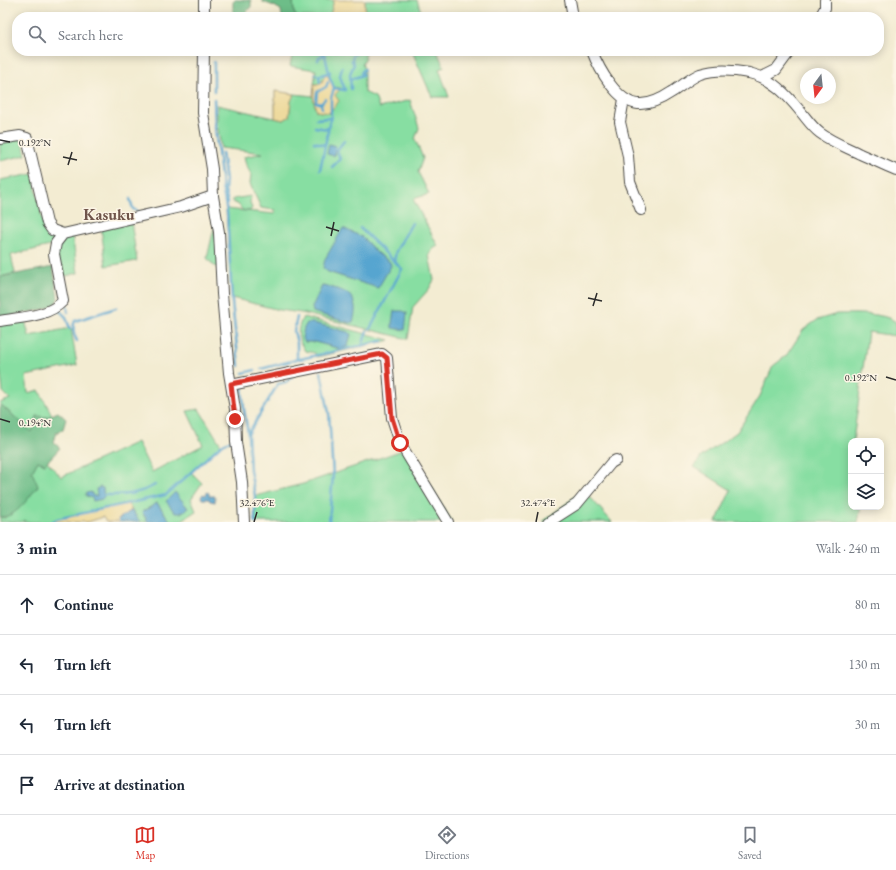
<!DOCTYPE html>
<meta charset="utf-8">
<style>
body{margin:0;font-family:"EB Garamond",serif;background:#f2f2f3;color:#1f2937}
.controls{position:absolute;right:12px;bottom:12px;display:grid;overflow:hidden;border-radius:8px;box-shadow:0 2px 10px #0003}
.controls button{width:36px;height:36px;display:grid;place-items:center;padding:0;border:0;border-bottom:1px solid #e0e1e3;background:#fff;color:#1f2937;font:20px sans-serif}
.compass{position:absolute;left:800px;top:68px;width:36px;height:36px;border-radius:50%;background:#fff;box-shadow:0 2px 10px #0003;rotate:195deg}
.stop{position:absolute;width:12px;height:12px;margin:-9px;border:3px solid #d93025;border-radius:50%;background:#fff}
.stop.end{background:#d93025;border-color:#fff;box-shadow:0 1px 4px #0008}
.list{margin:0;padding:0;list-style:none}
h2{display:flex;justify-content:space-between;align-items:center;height:52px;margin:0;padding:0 16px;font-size:17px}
h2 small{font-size:13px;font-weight:400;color:#747a83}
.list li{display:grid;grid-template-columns:26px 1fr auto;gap:12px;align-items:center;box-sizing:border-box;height:60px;padding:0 16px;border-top:1px solid #e0e1e3}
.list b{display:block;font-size:15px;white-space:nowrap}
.list em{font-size:13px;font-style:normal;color:#747a83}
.icon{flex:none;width:22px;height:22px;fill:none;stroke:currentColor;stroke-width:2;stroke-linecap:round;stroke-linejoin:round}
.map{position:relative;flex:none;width:896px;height:522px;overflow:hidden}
.search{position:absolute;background:#fff;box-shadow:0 2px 10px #0003;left:12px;right:12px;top:12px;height:44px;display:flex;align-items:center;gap:10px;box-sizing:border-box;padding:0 14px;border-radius:16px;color:#747a83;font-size:15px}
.sheet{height:292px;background:#fff}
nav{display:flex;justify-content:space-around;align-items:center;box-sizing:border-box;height:56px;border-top:1px solid #e0e1e3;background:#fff;font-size:11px;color:#747a83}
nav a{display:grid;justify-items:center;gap:2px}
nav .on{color:#d93025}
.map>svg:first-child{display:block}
.green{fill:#87dea2;stroke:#598466;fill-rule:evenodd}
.forest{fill:#6dbd88;stroke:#4c745a}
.sand{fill:#eeda9e;stroke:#8c8264}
.water{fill:#57a5d0;stroke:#41687e}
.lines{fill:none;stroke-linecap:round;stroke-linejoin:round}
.stream{stroke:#57a5d0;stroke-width:2.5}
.minor-casing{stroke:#494844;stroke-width:12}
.minor{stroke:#fff;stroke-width:10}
.route{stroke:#d93025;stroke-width:5}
.ticks{fill:none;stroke:#2b2b2b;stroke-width:1.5}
.labels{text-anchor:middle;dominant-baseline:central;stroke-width:3;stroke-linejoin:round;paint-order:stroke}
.quarter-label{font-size:16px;font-weight:bold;fill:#6f544a;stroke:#fcf5e5}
.ticks-label{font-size:10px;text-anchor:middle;fill:#2b2b2b;stroke:#fcf5e5;stroke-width:3;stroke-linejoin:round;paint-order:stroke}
</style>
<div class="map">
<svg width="896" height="522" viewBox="0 0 896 522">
<rect width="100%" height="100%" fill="#fcf5e5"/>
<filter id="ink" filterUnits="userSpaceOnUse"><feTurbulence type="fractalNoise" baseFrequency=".025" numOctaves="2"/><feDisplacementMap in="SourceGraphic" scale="8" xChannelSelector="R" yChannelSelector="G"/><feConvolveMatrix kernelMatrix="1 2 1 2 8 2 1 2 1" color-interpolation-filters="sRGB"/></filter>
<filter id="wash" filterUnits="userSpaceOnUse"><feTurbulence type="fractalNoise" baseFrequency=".012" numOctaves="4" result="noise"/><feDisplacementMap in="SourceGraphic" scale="16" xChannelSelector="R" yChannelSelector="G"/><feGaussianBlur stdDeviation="0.9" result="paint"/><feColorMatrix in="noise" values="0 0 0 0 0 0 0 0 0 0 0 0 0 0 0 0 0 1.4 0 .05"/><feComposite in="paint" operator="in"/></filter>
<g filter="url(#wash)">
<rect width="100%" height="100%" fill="#f3ecd2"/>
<!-- green -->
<path class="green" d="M293,0h41l-4,16 2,1h-35l-3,-4z
M365,0h52l6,17h-58z
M293,51h72v8l-3,4 2,6v23l11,5 4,11 31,-8 9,28 -4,11 8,19 -5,14 11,22 -16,5 25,47 -5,3 -4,6 5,25 -5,9 -16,18 -5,32 -106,-26 -23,-3 -47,-12 -6,-89 49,5v-4l-14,-2 -11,-24 1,-10 -5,-9 -2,-8 19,-4 -42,-5 -4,-25v-18l66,15 6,-3 2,-16 3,-7 19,2 3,15 13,2c7,-21 8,-19 -3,-39l-5,10h-7l2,-14 -26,-4zM362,237l15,16 13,9 -24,22 -38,-12zM322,286l11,2 17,7 -1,28 -36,-11z
M412,51h25l7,16 -5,2 10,28h-17z
M22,138l4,17 -26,6v-20z
M33,174l10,49 15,12 -8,11 -39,9 4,18 -15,4v-97z
M251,196l-1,7 2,5 -2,3 -8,-1 -3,-5 -6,-3v-3z
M131,221l6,40 -31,5 -5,-38z
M214,228l10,43 -11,-6 -6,-7z
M72,235l6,38 -16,4 -6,-24 8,-16z
M837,314c15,0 47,-2 59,8v14l-28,-4 -15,109h-2v66h10l-3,15h-142l15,-32 -37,-23 7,-10 36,-25 23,-36 13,-30 13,-10 17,-26 14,-10z
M303,317l87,23 -73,17 -2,-4 -10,-2c-8,-13 -9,-20 -2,-34zM313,323l35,9 -7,17 -26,-7h-10z
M25,320l4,16 42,-8 6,37 -51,11 2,17 11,-3 13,25 -5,2 -15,15 -32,-28v-1l10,-4 -7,-7 -3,-25v-43z
M199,409l22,36 -30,27 11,11 -11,16 5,12 -17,11h-8l-14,-19 -15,9 6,10h-8l-13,-19 -70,16 -6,3h-28l2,-2 -4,2h-21v-5l5,1 33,-57 7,3 2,-3 14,16 76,-35 15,30 51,-27 -16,-34z
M409,448l43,74h-197v-26l48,-12z
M584,490l28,32h-70z"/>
<!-- forest -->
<path class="forest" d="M235,0h16v7l-9,9 -9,-4v-10z
M262,0h31l1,13 3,4h-15l-1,-7 -7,-4 -11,-4z
M53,267l5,31 -2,6 -11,5 -45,9v-41z
M0,404l32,28 5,-16 10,1 11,-5 8,7 -3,10 -7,4 -3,9 7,6 -15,16 -7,-3 -6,11 6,14c-8,10 -23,33 -38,31z"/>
<!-- sand -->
<path class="sand" d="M334,0h31v17l-35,-1z
M326,73l8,14 7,1 -6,7 4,6 -10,12 -13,-2 -3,-15 1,-12h7z
M275,91l19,3 -3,7 -2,16 -6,3 -8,-2z
M127,503l5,7 -14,9 1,3h-13l-3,-5 -15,5h-37l6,-3z"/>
<!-- water -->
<path class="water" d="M329,144l7,2 -2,10 -7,-2z
M343,228l19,9 15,16 13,9 1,4 -13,22 -50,-16 -5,-4 2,-9z
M322,286c24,3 39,10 31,36l-3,1 -37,-11 -1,-5z
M394,311h9l4,2 -2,17 -13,-2v-5z
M307,323h6l35,9 3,2 -3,12 -7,3 -26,-7h-10l-3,-4 2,-10z
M100,487l3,1 1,9 -1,2 -10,2 -1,-3 -6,-2v-3l5,-1 2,4h4l-1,-7z
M175,492l13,16 -7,5h-6l-9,-12z
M207,492l2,1v3h6v6l-5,-1 -1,-2h-7l-1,-2 2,-3 3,1z
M157,503l14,19h-23l-6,-10z
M132,510l8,12h-21l-1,-3z"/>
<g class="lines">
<!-- stream -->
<path class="stream" d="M320,51l5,4 5,23 4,10 -3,10v18l-11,54
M318,60l1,-3 6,-2
M342,67l-2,9 5,14
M315,74l4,2 11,-4
M319,76l1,6
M351,79l12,-4 -2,-2 3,-4
M334,88l10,2
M351,89l-1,-15 4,-10 -2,-3 1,-6 4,-2 1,-2
M214,91v-29
M214,99l1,28 8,65 4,20 5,90 7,64
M321,104l-5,-2 1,-10 9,-5 2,-5
M322,108l-1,-4 4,-5
M316,119l14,-1
M315,127l13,2
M314,142l11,3
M222,153l4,27 -1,10 3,13
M332,167l8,-8 -3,-9 7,-9
M130,199l3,10 6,3
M360,228l42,41 -32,60
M394,262l2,-11 16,-28
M66,303l2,9
M56,311h4l6,6 4,12
M77,341c-3,-6 -5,-14 -2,-20l41,-13
M362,346l5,-15
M297,358v-15l-3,-12 3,-14
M261,369l34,-9 2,-2 3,1 82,-18
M321,372l8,41 4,62 -4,47
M243,373l12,-3
M242,386l2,24 4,23
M104,495c20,0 33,0 51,-10
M51,522l6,-3 109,-24 55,-50 12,-6
M255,522v-26l-5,-26 -2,-36 30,-50 8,-2 6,-5"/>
</g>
</g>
<g filter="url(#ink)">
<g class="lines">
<!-- minor casing -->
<g class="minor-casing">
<path id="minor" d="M204,0v17
M570,0l3,17
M820,17l5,-9v-8
M204,51l-1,62 9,56 1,27 6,36 3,62 7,79 6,36 1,33 6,40 2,40
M592,51c7,18 25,51 46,53 11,1 25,-6 34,-12 10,-6 18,-14 28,-18 15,-5 33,-4 49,-1 23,5 38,22 52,39 6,7 11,15 19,21 12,9 26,14 40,21 12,5 24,11 36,16
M762,77l14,-7 14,-19
M624,99l-4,23 8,34 2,26 11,28
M0,139l20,-3 7,2 20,85 5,7 11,4 118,-27 32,-11
M0,321c21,-4 48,-4 63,-20l-9,-47 2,-11 7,-9
M231,385l151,-31 5,4 5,60 8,25 48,79
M549,522l28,-18 34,-41 5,-3"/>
</g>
<!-- minor -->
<use href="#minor" class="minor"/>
</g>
</g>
<g class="lines" filter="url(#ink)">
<!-- route -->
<path class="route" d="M235,419l-4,-35 151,-30 5,4 5,60 8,25"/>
</g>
<!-- ticks -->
<path class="ticks" d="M0,140l10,2M63,157l14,3M68,165l4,-13M326,227l13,4M331,236l3,-14M588,298l14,3M593,306l4,-13M886,377l10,3M0,419l10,3M254,522l3,-10M536,522l2,-10"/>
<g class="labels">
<!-- quarter labels -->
<g class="quarter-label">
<text x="109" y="214">Kasuku</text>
</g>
</g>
<g class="ticks-label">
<text x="35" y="146">0.192°N</text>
<text x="861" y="381">0.192°N</text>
<text x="35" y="426">0.194°N</text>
<text x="257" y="506">32.476°E</text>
<text x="538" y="506">32.474°E</text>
</g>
</svg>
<div class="controls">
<button><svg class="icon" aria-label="locate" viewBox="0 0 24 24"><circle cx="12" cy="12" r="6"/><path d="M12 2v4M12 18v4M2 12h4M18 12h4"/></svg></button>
<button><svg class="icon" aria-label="layers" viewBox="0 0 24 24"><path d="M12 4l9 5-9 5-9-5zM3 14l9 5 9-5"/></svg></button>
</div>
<svg class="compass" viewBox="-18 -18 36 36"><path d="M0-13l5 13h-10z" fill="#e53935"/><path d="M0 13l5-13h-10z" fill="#747a83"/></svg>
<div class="stop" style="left:400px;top:443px"></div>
<div class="stop end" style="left:235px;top:419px"></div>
<div class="search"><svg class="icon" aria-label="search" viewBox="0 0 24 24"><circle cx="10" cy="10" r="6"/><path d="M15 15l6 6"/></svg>Search here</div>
</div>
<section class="sheet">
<h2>3 min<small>Walk · 240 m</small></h2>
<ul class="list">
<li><svg class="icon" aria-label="ahead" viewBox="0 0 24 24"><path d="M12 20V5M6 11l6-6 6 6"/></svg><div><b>Continue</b></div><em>80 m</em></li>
<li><svg class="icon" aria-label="left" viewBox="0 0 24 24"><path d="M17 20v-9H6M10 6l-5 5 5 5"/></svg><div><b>Turn left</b></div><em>130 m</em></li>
<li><svg class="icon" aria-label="left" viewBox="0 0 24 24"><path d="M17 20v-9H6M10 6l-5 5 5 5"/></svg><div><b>Turn left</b></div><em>30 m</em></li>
<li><svg class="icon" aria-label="arrive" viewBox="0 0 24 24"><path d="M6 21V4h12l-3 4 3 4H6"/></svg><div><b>Arrive at destination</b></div></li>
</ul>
</section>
<nav>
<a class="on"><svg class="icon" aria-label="map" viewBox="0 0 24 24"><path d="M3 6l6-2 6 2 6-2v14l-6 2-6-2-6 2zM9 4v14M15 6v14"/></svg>Map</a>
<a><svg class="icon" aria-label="directions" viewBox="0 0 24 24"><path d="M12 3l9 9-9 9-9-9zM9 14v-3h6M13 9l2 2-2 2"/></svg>Directions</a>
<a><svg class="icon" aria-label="saved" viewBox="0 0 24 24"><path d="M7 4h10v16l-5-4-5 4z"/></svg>Saved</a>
</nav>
